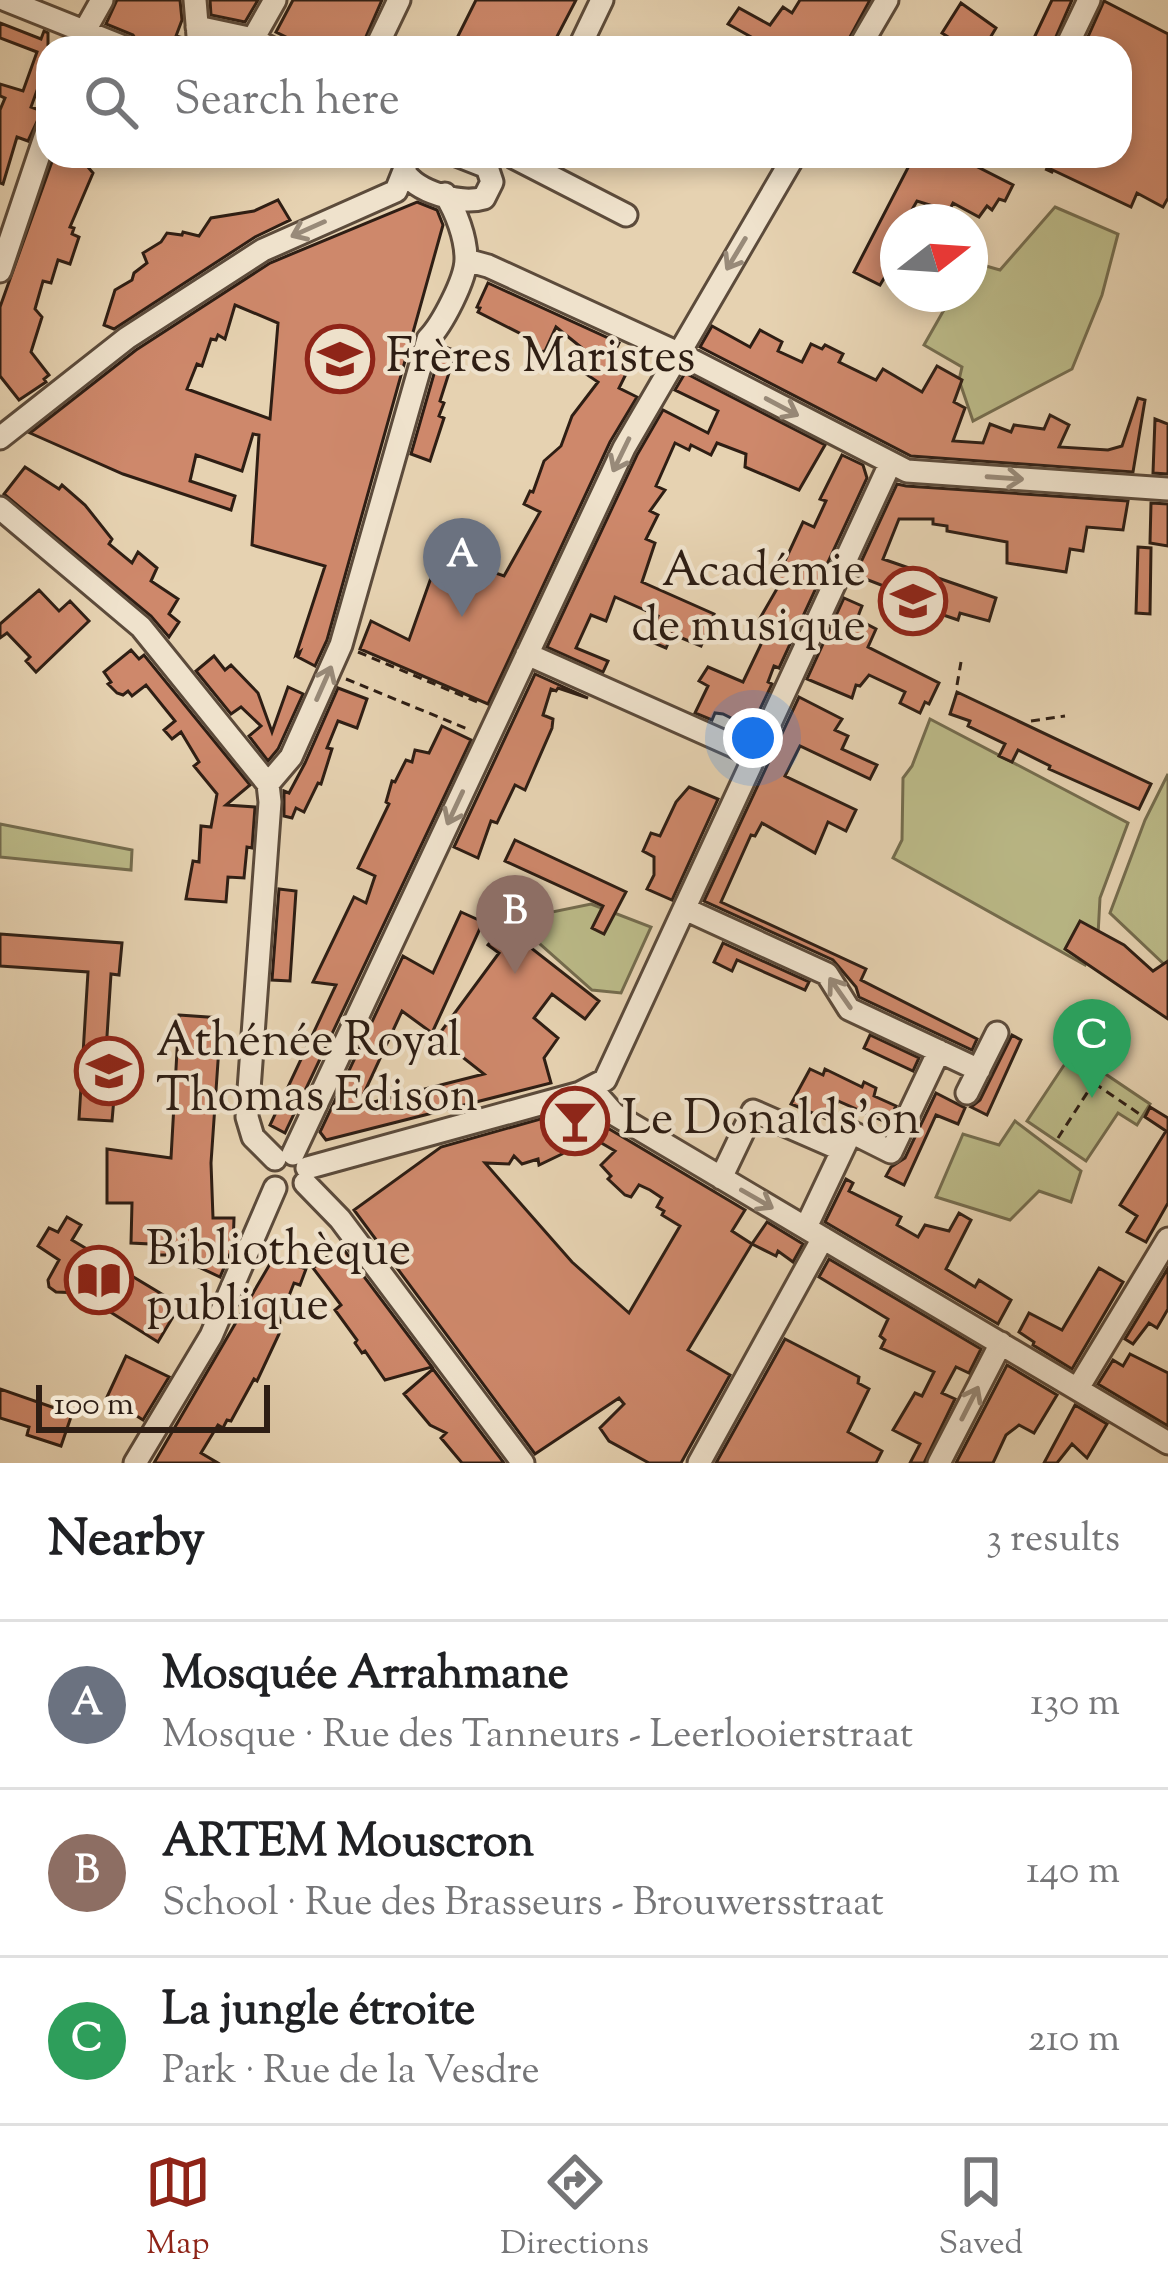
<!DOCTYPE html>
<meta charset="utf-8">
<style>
body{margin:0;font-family:"Sorts Mill Goudy",serif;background:#f6f6f6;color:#202124}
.compass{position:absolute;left:880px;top:204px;width:108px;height:108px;border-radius:50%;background:#fff;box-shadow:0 6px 18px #0003;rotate:73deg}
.scale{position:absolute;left:36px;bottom:30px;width:234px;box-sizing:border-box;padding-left:12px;border:6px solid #2e1e14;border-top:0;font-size:33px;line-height:42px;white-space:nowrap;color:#2e1e14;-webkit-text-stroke:9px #efe2cc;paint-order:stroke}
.you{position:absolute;left:753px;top:738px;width:42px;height:42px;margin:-30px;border:9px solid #fff;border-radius:50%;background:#1a73e8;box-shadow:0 0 0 18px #1a73e833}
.badge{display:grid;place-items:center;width:78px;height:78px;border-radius:50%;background:#8f2418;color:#fff;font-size:39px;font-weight:700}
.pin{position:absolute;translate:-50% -99px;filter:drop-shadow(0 3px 6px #0008)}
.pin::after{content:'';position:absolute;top:63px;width:42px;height:36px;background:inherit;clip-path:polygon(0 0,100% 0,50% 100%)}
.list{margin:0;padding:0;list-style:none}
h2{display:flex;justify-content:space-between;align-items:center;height:156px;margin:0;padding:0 48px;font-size:51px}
h2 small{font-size:39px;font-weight:400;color:#757577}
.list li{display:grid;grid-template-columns:78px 1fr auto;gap:36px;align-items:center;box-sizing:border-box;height:168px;padding:0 48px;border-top:3px solid #e0e0e0}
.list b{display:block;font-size:45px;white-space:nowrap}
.list p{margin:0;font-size:39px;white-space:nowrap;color:#757577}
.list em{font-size:39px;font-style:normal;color:#757577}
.icon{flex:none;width:66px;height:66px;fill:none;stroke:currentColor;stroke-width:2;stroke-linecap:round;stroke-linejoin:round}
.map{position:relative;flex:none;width:1168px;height:1463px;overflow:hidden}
.search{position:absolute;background:#fff;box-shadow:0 6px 18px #0003;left:36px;right:36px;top:36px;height:132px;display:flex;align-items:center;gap:30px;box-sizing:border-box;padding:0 42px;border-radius:36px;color:#757577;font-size:45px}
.sheet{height:660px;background:#fff}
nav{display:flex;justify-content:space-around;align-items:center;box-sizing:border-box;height:168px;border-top:3px solid #e0e0e0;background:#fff;font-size:33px;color:#757577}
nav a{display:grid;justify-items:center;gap:6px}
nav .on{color:#8f2418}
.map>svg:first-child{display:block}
.green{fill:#bbba88;stroke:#746c4e;stroke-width:3}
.building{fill:#ce886b;stroke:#2e1e14;stroke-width:3;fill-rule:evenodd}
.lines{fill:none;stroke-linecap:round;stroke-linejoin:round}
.minor-casing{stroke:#5c4b3b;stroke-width:27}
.path{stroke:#2e1e14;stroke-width:3;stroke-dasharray:9 6;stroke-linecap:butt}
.minor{stroke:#efe2cc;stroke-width:21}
.oneway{stroke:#988a79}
.labels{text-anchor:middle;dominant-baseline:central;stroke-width:9;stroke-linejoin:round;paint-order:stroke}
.poi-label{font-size:48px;fill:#2e1e14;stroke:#efe2cc;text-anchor:start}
</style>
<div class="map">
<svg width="1168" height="1463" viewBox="0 0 1168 1463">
<rect width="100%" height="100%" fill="#e6d2b1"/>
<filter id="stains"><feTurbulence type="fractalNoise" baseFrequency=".00167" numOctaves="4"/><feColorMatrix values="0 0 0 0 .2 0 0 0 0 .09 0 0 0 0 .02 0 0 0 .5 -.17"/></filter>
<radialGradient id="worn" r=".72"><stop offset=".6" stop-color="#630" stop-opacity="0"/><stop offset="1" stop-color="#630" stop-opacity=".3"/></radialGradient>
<!-- green -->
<path class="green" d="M1055,207l63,27 -16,61 -30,74 -99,52 -14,-41 3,-13 -38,-22 29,-51h17l2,-32 28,8z
M930,719l198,104 -28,75 -2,37 -13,30 -192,-107 9,-18 1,-62 9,-12z
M1168,774v194l-58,-55 35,-93z
M0,824l132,26 -1,20 -131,-13z
M591,904l60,23 -30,66 -29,-3 -79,-70z
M1092,1023l30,21 -18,29 46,31 -13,21 -19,-12 -32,48 -59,-40z
M1015,1121l66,50 -10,31 -32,-11 -29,29 -74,-23 27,-63 36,11z"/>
<!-- building -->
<path class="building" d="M117,0h63l2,20 -6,16 7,2 1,10h-43l-8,-13 -27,-11z
M210,0h48l-13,22 -34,-7z
M293,0h89l-21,48h-53l-32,-16z
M476,0h100l-25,48h-99z
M800,0h70l-26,48h-73l-43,-24 11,-16 31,17 13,-18 9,6z
M1052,0h20l-21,48h-16l3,-6 -4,-4z
M1104,1l64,33v164l-5,9 -26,-14 -6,14 -108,-51h97v-108h-37z
M961,3l35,25 -12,20h-19l-23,-15z
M0,23l41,16 3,-8 4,2v27l-17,47 11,4 -14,30 -11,-4 -14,47 -3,-1v-73l5,-12 -5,-2v-12l23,7 14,-39 -37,-14z
M54,156h36l-3,10 6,7 -23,54 4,1 -2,6 7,3 -9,27 -12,-4 -7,23 -8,-2 -8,28 7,8 -11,35 18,23 -5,4 2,3 -27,18 -19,-24v-69z
M914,156h42l57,29 -8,16 -6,-2 -7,11 -5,-4 -8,11 -26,-14 -4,8 -32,-10 -12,21h-7v33l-18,30 -26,-13z
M278,200l12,20 -35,17 -141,92 -10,-4 11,-35 17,-10 2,-7 13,-10 -4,-10 18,-11 6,-9 15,2 1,-3 16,4 12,-18 43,-7z
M417,202l20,8 6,15 -116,415 -12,26 -17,-9 2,-5 -4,3 29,-89 -73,-21 7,-110 -6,-1 -11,37 -46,-16 -6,26 45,15 -4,14 -108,-36 -93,-41 106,-83 134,-87zM235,305l43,18 -8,96 -83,-30 10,-25 5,2 9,-27 5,1 2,-5 7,4z
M488,283l131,60 -10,20 17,11 -7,14 18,9 -27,45 -122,262 -128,-55 11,-28 38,19 23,-65 38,17 8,-25 26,9 36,-64 -16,-8 6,-13 3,1 11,-31 17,-15 11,-30 26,-34 -18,-12 7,-18 -31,-25 -11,24 -6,1 -13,-7 3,-7 -51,-26 2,-4 -3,-1z
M712,326l38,21 10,-17 22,12 -4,9 24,11 9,-18 11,5 3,-4 18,9 -4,8 37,18 7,-11 39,23 15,-26 25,14 -8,22 11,6 -12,33 30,2 7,-19 21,8 3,-7 30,4 6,-14 19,10 -10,22 49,3 14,-4 16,-48 7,2 -12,72 -222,-16 -211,-109z
M442,346l14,5 -16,50 4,2 -5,13 5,2 -14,43 -19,-7z
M685,373l140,72 -26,45 -54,-23 1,-13 -29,-11 -6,12 -20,-10 -2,5 -14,-7 -19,43 9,4 -15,21 8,4 -12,24 9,4 -13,39 72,32 -13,32 -29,-12 -6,14 -19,-8 11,-24 -43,-19 -9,24 -15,-6 -15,33 32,13 -5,11 -56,-25 90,-192 26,-45 45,23 10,-22 -43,-21z
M1155,419l13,5v50l-15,-1z
M842,455l21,10 4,13 -88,190 -5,-2 -6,16 4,2 -21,44 -28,-14 -8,-1 -3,7 -17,-7 13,-27 -9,-5 9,-14 35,15 21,-44 -12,-6 26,-45 -9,-4 6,-18 6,2 3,-4 19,-41 11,5 12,-26 -6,-2z
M25,467l34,22 3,-4 23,20 27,34 -3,5 23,19 6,-11 19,16 -6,13 27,18 -9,15 10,8 -10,15 -18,-21 -147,-122z
M897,484l9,2 222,15 -5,29 -36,-3 -4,24 -13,-2 -4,23 -59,-9v-21l-60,-11v-5l-14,-2v-5h-34l-16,40 113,39 -7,23 -29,-8 -2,7 -53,-18 2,-7 -52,-20z
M1151,503l17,1v42l-18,-3z
M1138,547l13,1 -1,66 -14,-1z
M39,590l20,21 11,-10 19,20 -53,51 -10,-11 4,-4 -23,-24 -7,5v-14z
M844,598l18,8 -5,13 19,10 -8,18 71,36 -10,21 -4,-2 -5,11 -20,-10 5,-11 -36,-17 -9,11 -4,-1 -4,13 -45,-19z
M131,650l8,9 5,-4 106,130 -24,20 29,2 -3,41 -5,-1 -3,31 -16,-1 -2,25 -40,-3 7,-38 6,1 2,-36 10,1 6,-33 -23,-28 5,-4 -18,-30 -9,7 -8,-9 11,-9 -29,-36 -14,11 -4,-5 -5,4 -6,-2 -9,-9 3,-2 -7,-10z
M214,656l11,14 6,-5 27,28 14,39 16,-45 15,7 -25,55 -10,12 -19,-25 12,-10 -20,-19 -10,7 -35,-43z
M535,674l53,24 -30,-10 -2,3 -5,-2 -8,26 10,4 -1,9 -27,62 -10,-5 -18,38 -6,-2 -13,37 -24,-11z
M338,688l29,11 -10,29 -19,-7 -11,27 5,1 -11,35 -3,-1 -14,29 -8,-4 -4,10 -8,-2v-25l5,2 16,-30z
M957,692l194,92 -12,25 -90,-40 1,-3 -32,-16 -6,12 -13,-6 6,-12 -37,-18 2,-5 -20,-7z
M799,697l43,22 -7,11 13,6 -6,13 35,16 -7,14 -70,-33 -15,30 71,34 -10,21 -18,-9 -13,31 -53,-30 -7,13 -4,-1 -30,67 145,67 -5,11 116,59 -5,11 -113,-53 -3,-10 -23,-27 -129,-59z
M442,726l29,14 -186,393 -15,-8 66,-140 -23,-3 41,-85 12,6 9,-27 -17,-8 31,-64 -3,-2 6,-21 3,1 11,-22 6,2 3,-12 14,3z
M689,787l29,12 -46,101 -25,-11 7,-14v-18l-11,-6 8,-18 9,3 16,-34z
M515,840l111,52 -22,42 -12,-6 11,-22 -98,-45z
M279,889l17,2 -6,90 -18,-1z
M461,912l22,10 -51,111 -30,-22 -44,95 126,-32 -47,-37 62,-84 -11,-8 15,-19 96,75 -14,18 -33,-25 -18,24 24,20 -14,20 7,25 -225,57 -6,-8 83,-176 30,17z
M1080,921l44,24 29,26 15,-10v58l-103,-70z
M0,934l122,9 -3,32 -8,-1 -8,124h11l-2,23 -33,-2 9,-147 -88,-6z
M723,943l86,39 -4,8 -68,-30 -5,11 -18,-9z
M179,1015l42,3 -10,145 2,55h21l-1,29 -13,30 -47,-22h-22l-1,-11 -19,-1 1,-40h-25v-54l64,9z
M870,1035l49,23 -6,13 -49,-23z
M1012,1035l9,5 -34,75 -16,-8 9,-7z
M810,1069l13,6 2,-6 37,18 2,-5 12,6 -2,8 22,10 -8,17 -50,-22 -9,19 -38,-16z
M936,1093l29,15 -7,16 -22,-9 -32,70 -18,-9 5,-9 14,-9z
M585,1107l21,20 139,83 -13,21 20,13 -64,106 42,25 -49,88h-32l-40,-22 -9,-13 24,-24 -5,-6 -84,56 -181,-244 87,-63 110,-31 11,38 -23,11 -1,-6 -16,5 -8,-8 -5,8 -24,-1 87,99 57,51 51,-87 -18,-11 2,-4 -7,-4 5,-9 -12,-8 -11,-5 -8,12 -6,-2 -17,-16 3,-3 -10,-11 14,-14 -34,-20 -6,3 -20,-19z
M1150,1107l18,11v85l-22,39 -19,-10 10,-16 -17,-11 46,-74 -21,-14z
M846,1179l7,4 -4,8 52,26 -4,8 21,12 7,-12 24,6 10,-18 12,7 -25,49 29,18 4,-7 32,20 -13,24 -173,-102z
M67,1217l14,8 -9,15 108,65 -22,37 -78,-49 -24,-1 -7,-5 -1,-7 11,-20 -21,-14 11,-18 9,4z
M767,1222l36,22 -10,18 -15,-11 -2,5 -24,-12z
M341,1246l91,121 -47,13 -20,-29 -3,2 -7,-10 2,-3 -22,-30 6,-5 -28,-37z
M274,1257l32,12 -6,16 -6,-2 -14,36 -1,15 -22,47 -3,-2 -23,42 -4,-1 -4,8 -5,-3 -17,28 17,10h-64z
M829,1259l152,90 -12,24 -13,-6 -14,26 13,6 -31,64h-14l10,-19 -27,-14 22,-37 7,3 12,-24 -53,-24 4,-8 -5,-4 8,-17 -69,-42z
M1099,1268l24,14 -51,87 -39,-24 1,-3 -15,-10 10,-19 33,17z
M1168,1268v41l-11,19 -8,-5 -16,21 -8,-5z
M785,1339l74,38 -1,6 11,6 -21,43 34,19 -6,12h-160z
M1130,1354l38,19v53l-70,-42 15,-24 10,6z
M126,1356l43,21 -26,43 -36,-23z
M1007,1365l50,30 -23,38 -15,-8 -13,10 -13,28h-37z
M433,1369l71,94h-42l-21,-25 5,-5 -16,-8 -26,-31z
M0,1389l72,25 -11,32 -34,-11 2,-8 -29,-9z
M1075,1405l32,19 -20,34 -15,-14 -15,19h-13z"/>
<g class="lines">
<!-- minor casing -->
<g class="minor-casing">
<path id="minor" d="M6,0l120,48
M195,0l4,48
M197,27l56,12 17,9
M253,39l22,-39
M75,48l27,-48
M376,48l23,-48
M579,48l23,-48
M859,48l28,-48
M1066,48l23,-48
M408,156l-4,15c12,21 57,34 80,27l8,-16 -5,-15 -28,-11
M515,158l111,57
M466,260l22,6 190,87 229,118 261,18
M0,271l48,-143
M0,438l127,-100 136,-88 133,-59 8,-20
M0,508l141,119 127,157 2,18 -23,315 6,20 22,22
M527,654l229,102
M268,784l23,-27 50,-112 87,-306c14,-14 38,-60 38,-80 0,-22 -10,-47 -21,-65
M685,909l142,65 22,35 130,61
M591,1088l23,26 554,329
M967,1093l30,-60
M293,1154l331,-706 170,-292
M307,1168l273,-75 25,-13 285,-616
M721,1178l32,-67 89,39
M305,1183l35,36 183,244
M806,1227l45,-95 40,20 48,-101
M1078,1388l90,-149
M135,1463l76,-127 64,-148
M699,1463l124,-225
M939,1463l62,-120"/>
</g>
<!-- path -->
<path class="path" d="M1018,156l38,18
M358,652l124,52
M346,679l124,51
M957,685l4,-23
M1031,721l34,-5
M1094,1083l47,32
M1058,1138l60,-93"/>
<!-- minor -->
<use href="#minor" class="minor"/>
</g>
<!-- one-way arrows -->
<defs><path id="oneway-shaft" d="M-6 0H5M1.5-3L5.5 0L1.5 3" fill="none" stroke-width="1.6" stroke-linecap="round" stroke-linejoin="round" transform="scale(3)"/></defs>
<g class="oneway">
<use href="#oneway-shaft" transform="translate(308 229) rotate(156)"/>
<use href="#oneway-shaft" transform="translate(736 254) rotate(121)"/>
<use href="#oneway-shaft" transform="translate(782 407) rotate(28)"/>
<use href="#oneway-shaft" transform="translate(621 455) rotate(116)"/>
<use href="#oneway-shaft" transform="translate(1005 478) rotate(4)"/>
<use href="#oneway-shaft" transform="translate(324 683) rotate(-66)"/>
<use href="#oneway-shaft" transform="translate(455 808) rotate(115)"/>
<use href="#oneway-shaft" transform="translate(840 993) rotate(-125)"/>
<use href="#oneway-shaft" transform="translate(757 1199) rotate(30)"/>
<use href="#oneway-shaft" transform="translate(970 1403) rotate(-63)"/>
</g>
<!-- icons -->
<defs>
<g id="school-ring" transform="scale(3.45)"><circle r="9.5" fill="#efe2cc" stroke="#8f2418" stroke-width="1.5"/><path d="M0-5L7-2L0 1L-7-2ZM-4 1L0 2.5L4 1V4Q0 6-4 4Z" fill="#8f2418"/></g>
<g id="bar-ring" transform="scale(3.45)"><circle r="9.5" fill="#efe2cc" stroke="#8f2418" stroke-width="1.5"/><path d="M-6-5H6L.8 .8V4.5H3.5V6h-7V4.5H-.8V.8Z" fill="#8f2418"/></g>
<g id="library-ring" transform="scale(3.45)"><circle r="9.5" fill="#efe2cc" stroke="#8f2418" stroke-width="1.5"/><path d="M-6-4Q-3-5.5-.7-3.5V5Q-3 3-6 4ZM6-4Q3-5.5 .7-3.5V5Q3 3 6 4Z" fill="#8f2418"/></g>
</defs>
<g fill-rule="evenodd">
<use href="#school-ring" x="340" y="359"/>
<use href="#school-ring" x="913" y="601"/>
<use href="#school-ring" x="109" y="1071"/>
<use href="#bar-ring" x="575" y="1121"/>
<use href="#library-ring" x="99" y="1280"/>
</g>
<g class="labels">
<!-- poi labels -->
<g class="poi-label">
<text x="386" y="359">Frères Maristes</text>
<text x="866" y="573" text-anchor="end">Académie<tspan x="866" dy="55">de musique</tspan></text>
<text x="156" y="1043">Athénée Royal<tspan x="156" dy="55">Thomas Edison</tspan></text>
<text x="622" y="1121">Le Donalds'on</text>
<text x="146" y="1252">Bibliothèque<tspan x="146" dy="55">publique</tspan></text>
</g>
</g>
<rect width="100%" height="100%" filter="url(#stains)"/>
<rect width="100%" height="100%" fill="url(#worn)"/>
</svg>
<svg class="compass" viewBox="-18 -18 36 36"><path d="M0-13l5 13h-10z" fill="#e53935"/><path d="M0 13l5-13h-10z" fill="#757577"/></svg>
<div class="scale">100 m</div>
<div class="you"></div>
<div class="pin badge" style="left:462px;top:617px;background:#6b7280">A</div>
<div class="pin badge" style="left:515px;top:974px;background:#8d6e63">B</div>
<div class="pin badge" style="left:1092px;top:1098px;background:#2e9e5b">C</div>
<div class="search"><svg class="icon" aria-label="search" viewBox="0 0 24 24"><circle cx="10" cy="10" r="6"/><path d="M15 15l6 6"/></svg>Search here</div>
</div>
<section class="sheet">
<h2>Nearby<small>3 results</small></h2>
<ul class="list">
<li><span class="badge" style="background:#6b7280">A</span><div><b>Mosquée Arrahmane</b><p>Mosque · Rue des Tanneurs - Leerlooierstraat</p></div><em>130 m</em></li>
<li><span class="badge" style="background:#8d6e63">B</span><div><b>ARTEM Mouscron</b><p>School · Rue des Brasseurs - Brouwersstraat</p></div><em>140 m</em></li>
<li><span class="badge" style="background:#2e9e5b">C</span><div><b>La jungle étroite</b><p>Park · Rue de la Vesdre</p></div><em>210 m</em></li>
</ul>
</section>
<nav>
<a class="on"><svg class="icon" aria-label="map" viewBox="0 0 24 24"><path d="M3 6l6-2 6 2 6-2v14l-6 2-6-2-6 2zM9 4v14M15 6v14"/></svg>Map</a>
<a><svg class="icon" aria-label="directions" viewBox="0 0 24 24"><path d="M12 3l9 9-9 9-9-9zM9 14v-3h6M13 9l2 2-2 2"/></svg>Directions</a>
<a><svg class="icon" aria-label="saved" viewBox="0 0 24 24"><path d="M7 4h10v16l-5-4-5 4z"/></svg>Saved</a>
</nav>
